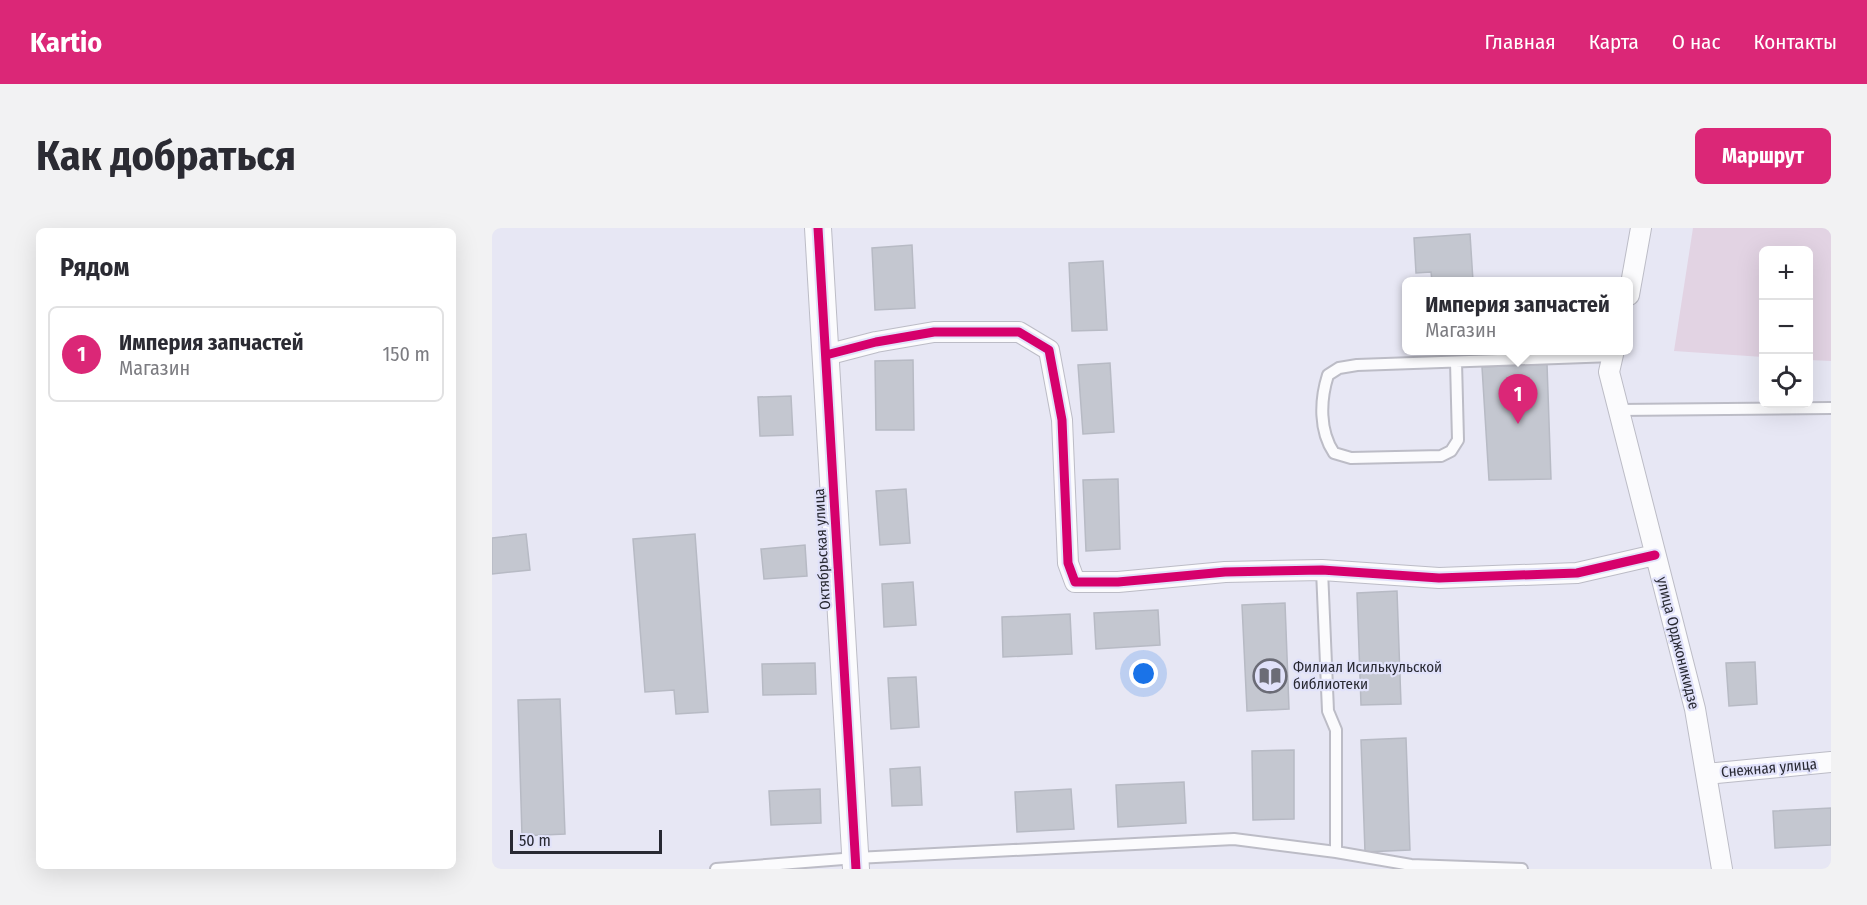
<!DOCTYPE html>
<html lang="ru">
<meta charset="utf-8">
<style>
body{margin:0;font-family:"Fira Sans Condensed",sans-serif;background:#f2f2f3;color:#2b2b33}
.controls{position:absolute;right:18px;top:18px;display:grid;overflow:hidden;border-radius:9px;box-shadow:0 6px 24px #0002}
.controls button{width:54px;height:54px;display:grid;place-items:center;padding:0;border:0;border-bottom:2px solid #e1e1e2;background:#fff;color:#2b2b33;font:30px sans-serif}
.scale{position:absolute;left:18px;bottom:15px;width:152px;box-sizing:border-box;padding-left:6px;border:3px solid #282932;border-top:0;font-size:16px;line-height:21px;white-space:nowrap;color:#282932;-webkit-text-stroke:4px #e1e2fa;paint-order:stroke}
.you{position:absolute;left:652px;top:446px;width:21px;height:21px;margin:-15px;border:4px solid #fff;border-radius:50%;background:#1a73e8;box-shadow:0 0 0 9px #1a73e833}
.badge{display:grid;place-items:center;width:39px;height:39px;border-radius:50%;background:#db2777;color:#fff;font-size:20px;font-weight:700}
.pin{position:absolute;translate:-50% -50px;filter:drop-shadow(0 2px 3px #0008)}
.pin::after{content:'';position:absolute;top:32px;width:21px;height:18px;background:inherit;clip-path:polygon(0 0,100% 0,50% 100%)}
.popup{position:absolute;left:910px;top:49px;width:231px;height:78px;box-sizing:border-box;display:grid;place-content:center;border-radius:9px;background:#fff;filter:drop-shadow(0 2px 4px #0005);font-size:20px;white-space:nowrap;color:#7c7c81}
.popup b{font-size:22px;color:#2b2b33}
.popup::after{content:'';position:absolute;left:50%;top:100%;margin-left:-12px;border:12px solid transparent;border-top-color:#fff}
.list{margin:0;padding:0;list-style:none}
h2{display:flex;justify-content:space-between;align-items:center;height:78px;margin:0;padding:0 24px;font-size:26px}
h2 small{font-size:20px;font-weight:400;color:#7c7c81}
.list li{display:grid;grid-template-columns:39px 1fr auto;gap:18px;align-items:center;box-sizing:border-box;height:96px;margin:0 12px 12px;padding:0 12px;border:2px solid #e1e1e2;border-radius:9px}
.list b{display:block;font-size:22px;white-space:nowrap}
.list p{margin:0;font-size:20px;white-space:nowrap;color:#7c7c81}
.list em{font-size:20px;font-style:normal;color:#7c7c81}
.icon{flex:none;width:33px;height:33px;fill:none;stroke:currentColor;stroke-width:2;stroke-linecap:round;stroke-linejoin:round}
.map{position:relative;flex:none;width:1339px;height:641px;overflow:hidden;border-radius:9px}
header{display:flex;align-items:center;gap:36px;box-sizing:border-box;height:84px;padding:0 30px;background:#db2777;color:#fff}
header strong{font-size:28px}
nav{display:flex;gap:33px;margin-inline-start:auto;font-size:21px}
.intro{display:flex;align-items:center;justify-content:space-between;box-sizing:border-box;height:144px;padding:0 36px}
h1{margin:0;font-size:42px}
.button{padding:15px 27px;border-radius:9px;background:#db2777;color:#fff;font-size:21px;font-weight:700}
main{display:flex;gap:36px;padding:0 36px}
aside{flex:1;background:#fff;border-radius:9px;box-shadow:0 6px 24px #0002}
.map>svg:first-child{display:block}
.green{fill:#e2d3e3}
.building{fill:#c4c7d0;stroke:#b7bac4;stroke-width:1.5}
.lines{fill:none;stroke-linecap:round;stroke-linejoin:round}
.service-casing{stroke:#bcbcc6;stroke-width:14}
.minor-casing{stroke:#bcbcc6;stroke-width:22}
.tertiary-casing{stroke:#bcbcc6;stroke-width:28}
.service{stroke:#fbfbfd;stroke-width:10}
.minor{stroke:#fbfbfd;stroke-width:20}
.tertiary{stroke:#fbfbfd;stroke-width:26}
.cycleway-casing{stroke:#e1e2fa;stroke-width:13}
.cycleway{stroke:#d6006c;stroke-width:9}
.labels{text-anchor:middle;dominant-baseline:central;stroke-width:4.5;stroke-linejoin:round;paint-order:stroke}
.street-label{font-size:15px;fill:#282932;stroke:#e1e2fa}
.poi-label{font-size:15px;fill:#282932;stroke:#e1e2fa;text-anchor:start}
</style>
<header>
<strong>Kartio</strong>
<nav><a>Главная</a><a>Карта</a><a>О нас</a><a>Контакты</a></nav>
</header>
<div class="intro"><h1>Как добраться</h1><a class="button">Маршрут</a></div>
<main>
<aside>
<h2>Рядом<small></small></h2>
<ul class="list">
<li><span class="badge">1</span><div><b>Империя запчастей</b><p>Магазин</p></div><em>150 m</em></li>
</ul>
</aside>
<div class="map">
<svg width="1339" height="641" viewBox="0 0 1339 641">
<rect width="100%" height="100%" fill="#e7e7f4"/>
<!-- green -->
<path class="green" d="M1201,0h138v133l-22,-1 -1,-110h-44l-1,107 -89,-6z"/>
<!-- building -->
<path class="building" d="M978,6l3,47h-41l-1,-9 -15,1 -2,-35z
M420,17l3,63 -40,2 -3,-62z
M611,33l4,69 -35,1 -3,-68z
M421,132l1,70h-38l-1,-69z
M618,135l4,69 -31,2 -5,-69z
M1055,136l4,115 -62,1 -7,-113z
M299,168l2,39 -33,1 -2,-39z
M626,251l2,70 -34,2 -3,-71z
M414,261l4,54 -30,2 -4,-54z
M34,306l4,36 -38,4v-36z
M203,306l13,178 -32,2 -2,-24 -29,2 -12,-153z
M313,317l2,31 -43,3 -3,-30z
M421,354l3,43 -32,2 -2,-43z
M905,363l4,113 -40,1 -4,-112z
M793,375l4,106 -42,2 -5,-106z
M666,382l2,35 -64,4 -2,-36z
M578,386l2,40 -69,3 -1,-40z
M1263,434l2,42 -28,2 -3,-43z
M323,435l1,31 -53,1 -1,-31z
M424,449l3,50 -28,2 -3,-51z
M68,471l5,135 -43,2 -4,-136z
M914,510l4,112 -45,2 -4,-112z
M802,522v69l-41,1 -1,-69z
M428,539l2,38 -30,1 -2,-37z
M692,554l2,41 -68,4 -2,-42z
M328,561l1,34 -50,2 -2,-34z
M579,561l3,40 -57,3 -2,-40z
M1339,580v37l-56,3 -2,-37z"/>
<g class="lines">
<!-- service casing -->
<g class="service-casing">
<path id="service" d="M964,134l2,78 -7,11 -10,5 -90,2 -17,-5c-15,-22 -14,-53 -6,-78l11,-7 18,-3 256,-9
M1126,182l213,-2
M830,342l6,141 8,19v122
M224,641l140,-11 378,-19 102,13 75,13 111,4"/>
</g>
<!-- minor casing -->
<g class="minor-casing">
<path id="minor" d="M1137,67l12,-67
M1122,122l-5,22 86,337 27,160
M334,127l50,-13 58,-10h85l30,18 13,70 6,143 7,19h43l107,-10 97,-2 117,8 138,-5 78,-18
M1214,546l125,-12"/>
</g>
<!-- tertiary casing -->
<g class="tertiary-casing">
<path id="tertiary" d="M326,0l38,641"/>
</g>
<!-- service -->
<use href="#service" class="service"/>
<!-- minor -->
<use href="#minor" class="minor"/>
<!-- tertiary -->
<use href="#tertiary" class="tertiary"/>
<!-- cycleway casing -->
<g class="cycleway-casing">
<path id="cycleway" d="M326,0l38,641
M334,127l50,-13 58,-10h85l30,18 13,70 6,143 7,19h43l107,-10 97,-2 117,8 138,-5 78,-18"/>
</g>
<!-- cycleway -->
<use href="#cycleway" class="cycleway"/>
</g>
<!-- icons -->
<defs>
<g id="library-ring" transform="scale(1.725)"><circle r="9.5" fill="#e1e2fa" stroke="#6b6c76" stroke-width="1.5"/><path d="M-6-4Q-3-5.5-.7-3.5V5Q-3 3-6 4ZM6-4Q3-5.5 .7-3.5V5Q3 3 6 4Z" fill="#6b6c76"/></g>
</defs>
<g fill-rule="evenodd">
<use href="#library-ring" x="778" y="448"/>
</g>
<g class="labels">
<!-- street labels -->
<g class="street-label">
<text transform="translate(330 321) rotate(-93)">Октябрьская улица</text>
<text transform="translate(1186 415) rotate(76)">улица Орджоникидзе</text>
<text transform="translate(1277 540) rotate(-5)">Снежная улица</text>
</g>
<!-- poi labels -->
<g class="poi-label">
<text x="801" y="439">Филиал Исилькульской<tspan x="801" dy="17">библиотеки</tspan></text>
</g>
</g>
</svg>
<div class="controls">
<button>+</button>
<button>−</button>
<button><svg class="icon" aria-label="locate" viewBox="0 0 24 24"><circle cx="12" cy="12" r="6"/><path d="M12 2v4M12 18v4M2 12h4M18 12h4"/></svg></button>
</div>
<div class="scale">50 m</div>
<div class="you"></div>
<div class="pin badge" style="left:1026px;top:196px">1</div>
<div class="popup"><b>Империя запчастей</b>Магазин</div>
</div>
</main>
